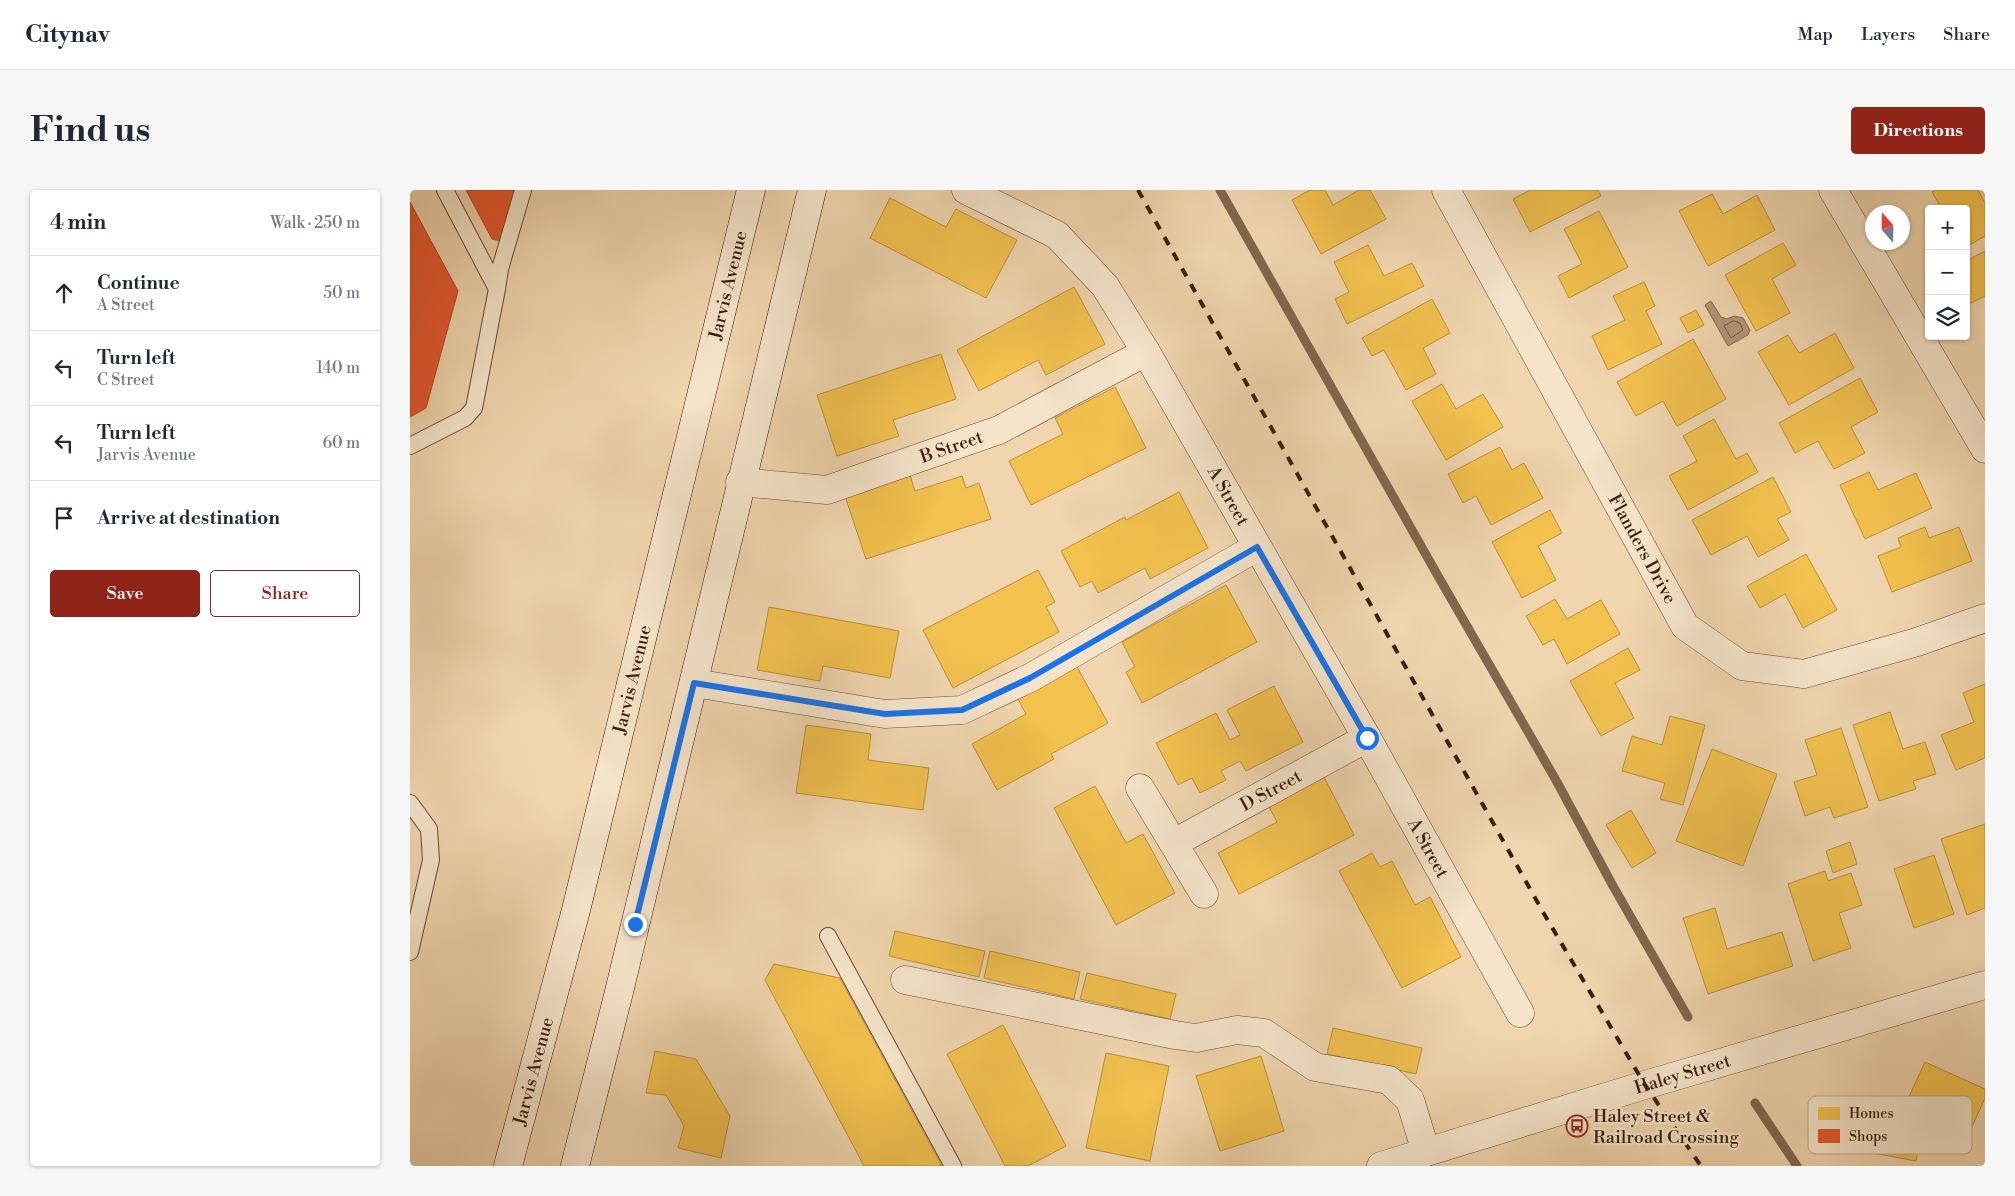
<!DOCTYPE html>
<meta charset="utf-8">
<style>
body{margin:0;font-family:"Libre Bodoni",serif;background:#f6f6f7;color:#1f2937}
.controls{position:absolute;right:15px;top:15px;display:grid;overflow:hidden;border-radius:5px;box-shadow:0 1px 4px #0004}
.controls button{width:45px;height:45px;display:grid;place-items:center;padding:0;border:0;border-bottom:1px solid #e0e1e3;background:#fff;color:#1f2937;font:25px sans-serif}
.compass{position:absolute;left:1455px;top:15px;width:45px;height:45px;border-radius:50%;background:#fff;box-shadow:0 1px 4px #0004;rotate:340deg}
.stop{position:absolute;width:15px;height:15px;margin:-11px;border:4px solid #1a73e8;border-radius:50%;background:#fff}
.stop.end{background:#1a73e8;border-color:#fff;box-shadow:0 1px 5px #0008}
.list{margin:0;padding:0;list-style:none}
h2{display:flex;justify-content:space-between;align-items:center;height:65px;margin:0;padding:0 20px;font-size:21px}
h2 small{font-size:16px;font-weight:400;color:#747a83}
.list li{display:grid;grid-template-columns:32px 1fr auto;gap:15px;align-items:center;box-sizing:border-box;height:75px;padding:0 20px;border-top:1px solid #e0e1e3}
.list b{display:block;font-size:19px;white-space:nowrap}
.list p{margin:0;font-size:16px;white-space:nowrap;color:#747a83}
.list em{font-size:16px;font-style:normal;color:#747a83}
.actions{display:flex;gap:10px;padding:15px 20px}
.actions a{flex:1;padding:11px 0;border:1px solid #8f2418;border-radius:5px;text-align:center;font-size:18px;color:#8f2418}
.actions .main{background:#8f2418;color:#fff}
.icon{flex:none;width:28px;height:28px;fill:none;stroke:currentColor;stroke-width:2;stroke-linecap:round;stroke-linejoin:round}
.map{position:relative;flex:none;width:1575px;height:976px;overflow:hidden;border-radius:5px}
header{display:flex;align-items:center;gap:30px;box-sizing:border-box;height:70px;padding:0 25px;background:#fff;border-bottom:1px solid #e0e1e3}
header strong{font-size:24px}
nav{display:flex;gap:28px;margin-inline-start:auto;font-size:18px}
.intro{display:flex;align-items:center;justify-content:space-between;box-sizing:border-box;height:120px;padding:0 30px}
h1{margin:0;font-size:35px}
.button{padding:12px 22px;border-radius:5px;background:#8f2418;color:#fff;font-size:18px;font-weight:700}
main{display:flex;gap:30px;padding:0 30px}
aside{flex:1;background:#fff;border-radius:5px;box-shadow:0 1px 4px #0004}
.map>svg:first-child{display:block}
.water{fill:#b29678;stroke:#82664e}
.homes{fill:#f2c14e;stroke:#ba903b}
.shops{fill:#e4572e;stroke:#b14625}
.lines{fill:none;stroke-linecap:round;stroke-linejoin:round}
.shore{stroke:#765a44;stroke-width:1}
.stream{stroke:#82664e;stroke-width:9}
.service-casing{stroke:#674b37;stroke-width:18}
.minor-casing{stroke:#674b37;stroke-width:29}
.tertiary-casing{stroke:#674b37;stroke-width:29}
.secondary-casing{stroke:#391d0f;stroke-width:29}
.service{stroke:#f5e4ca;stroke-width:16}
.minor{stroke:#f5e4ca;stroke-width:28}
.tertiary{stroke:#f5e4ca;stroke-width:28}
.secondary{stroke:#f5e4ca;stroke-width:28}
.rail{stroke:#391d0f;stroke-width:4;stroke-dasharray:9 9;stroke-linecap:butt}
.route{stroke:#1a73e8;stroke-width:6}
.labels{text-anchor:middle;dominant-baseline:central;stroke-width:5;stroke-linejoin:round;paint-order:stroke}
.street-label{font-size:18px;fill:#391d0f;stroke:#f5e4ca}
.poi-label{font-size:18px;fill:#391d0f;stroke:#f5e4ca;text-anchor:start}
.key{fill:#f5e4ca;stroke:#bda892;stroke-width:1}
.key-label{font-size:14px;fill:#391d0f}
</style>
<header>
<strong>Citynav</strong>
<nav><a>Map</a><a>Layers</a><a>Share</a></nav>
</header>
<div class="intro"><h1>Find us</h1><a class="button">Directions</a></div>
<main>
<aside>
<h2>4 min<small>Walk · 250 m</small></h2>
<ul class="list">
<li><svg class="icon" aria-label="ahead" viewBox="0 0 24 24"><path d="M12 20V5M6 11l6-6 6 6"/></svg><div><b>Continue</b><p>A Street</p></div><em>50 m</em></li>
<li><svg class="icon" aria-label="left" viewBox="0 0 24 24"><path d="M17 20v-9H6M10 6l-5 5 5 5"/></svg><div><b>Turn left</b><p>C Street</p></div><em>140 m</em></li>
<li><svg class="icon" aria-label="left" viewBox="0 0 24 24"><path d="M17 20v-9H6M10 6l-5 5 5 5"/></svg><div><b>Turn left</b><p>Jarvis Avenue</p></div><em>60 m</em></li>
<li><svg class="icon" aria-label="arrive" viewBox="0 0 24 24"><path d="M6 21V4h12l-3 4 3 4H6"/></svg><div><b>Arrive at destination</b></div></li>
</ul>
<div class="actions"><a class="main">Save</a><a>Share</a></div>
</aside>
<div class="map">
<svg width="1575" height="976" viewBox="0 0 1575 976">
<rect width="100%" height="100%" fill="#f0d5ae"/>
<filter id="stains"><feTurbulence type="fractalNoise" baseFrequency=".004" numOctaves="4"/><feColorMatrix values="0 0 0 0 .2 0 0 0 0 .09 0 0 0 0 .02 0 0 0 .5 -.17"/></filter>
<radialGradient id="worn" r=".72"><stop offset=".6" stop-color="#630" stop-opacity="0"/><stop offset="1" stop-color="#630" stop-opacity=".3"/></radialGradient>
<!-- water -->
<path class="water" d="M1301,111l10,16 6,2 7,-3 9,2 7,12 -2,5 -20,11 -23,-41z"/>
<!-- homes -->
<path class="homes" d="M900,0h15l8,15 26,-15h11l16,29 -65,35 -29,-54z
M1120,0h68l3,6 -71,36 -17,-33z
M1525,0h43l7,13v33l-19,11v-38h-24l-10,-17z
M1302,4l11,20 34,-19 18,35 -67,36 -29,-55z
M480,8l56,29 10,-18 61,31 -31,58 -116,-60z
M1189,21l29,56 -59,31 -11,-22 24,-12 -18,-35z
M1373,53l13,22 -24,14 18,34 -34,18 -31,-56z
M958,55l16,31 28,-13 12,23 -77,38 -12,-25 14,-7 -15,-30z
M1575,61v45l-18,9 -1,-44z
M1234,92l11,24 -9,5 16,33 -54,26 -16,-34 33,-16 -12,-24z
M664,97l31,57 -59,31 -8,-15 -59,31 -22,-41z
M1022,109l18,34 -27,15 13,26 -30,16 -22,-40 -12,6 -10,-18z
M1286,120l8,15 -16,8 -8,-15z
M1425,143l19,35 -65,37 -31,-53 30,-17 11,18z
M1283,149l33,60 -49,27 -14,-25 -27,15 -19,-34z
M531,164l15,45 -63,21 6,16 -62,20 -20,-61z
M1450,188l18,34 -27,15 14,26 -31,16 -16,-28 -23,12 -16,-30z
M1032,194l14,25 27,-15 20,33 -57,33 -34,-59z
M705,197l31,61 -115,57 -22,-44 54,-27 -8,-16z
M1304,229l22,40 11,-6 11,19 -70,38 -19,-34 28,-15 -14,-25z
M1090,257l12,23 12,-7 19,35 -52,27 -15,-29 -13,7 -15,-29z
M1459,282l9,18 38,-17 16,35 -67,31 -25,-54z
M500,285l5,16 47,-15 4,12 13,-5 12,36 -125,40 -21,-63z
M1363,287l18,35 -14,7 12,21 -31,17 -11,-21 -36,19 -19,-35z
M769,302l29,56 -58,31 -5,-11 -47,25 -6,-12 -12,6 -19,-36 64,-34 1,3z
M1140,320l12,23 -24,13 18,34 -34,18 -30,-56z
M1515,337l4,11 30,-11 13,34 -80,31 -14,-36 23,-9 -3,-9z
M1396,364l31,56 -34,18 -18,-34 -25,14 -13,-22z
M628,380l17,32 -9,5 13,25 -106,56 -30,-58z
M816,395l31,57 -115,61 -16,-31 9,-5 -13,-25z
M1145,409l12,20 34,-19 19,34 -53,30 -13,-25 -11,6 -17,-29z
M359,417l130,24 -9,47 -67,-12 -3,15 -63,-11z
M1218,458l12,22 -25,13 19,35 -33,18 -31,-55z
M667,477l31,56 -57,31 3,5 -57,31 -25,-46 54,-30 -8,-15z
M1575,494v74l-29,12 -15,-35 33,-13 -11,-29z
M864,496l29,56 -57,29 -6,-10 -19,10 5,9 -26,13 -8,-15 -14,7 -22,-42 60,-30 14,27 10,-5 -13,-25z
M1480,522l13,37 22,-7 11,32 -23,7 3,8 -37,12 -26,-76z
M1260,526l35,9 -22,80 -23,-6 5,-16 -43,-12 10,-35 30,9z
M396,535l65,9 -3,26 61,8 -6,42 -127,-17z
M1431,538l27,79 -34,11 -4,-11 -25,9 -11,-34 23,-7 -12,-35z
M1302,559l65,25 -34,92 -67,-25z
M914,587l30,58 -115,59 -21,-41 59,-31 -9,-17z
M685,596l31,57 17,-9 32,59 -59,32 -62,-117z
M1221,620l25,43 -24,15 -26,-43z
M1575,634v84l-18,7 -26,-76z
M1440,652l7,22 -24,9 -7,-22z
M962,663l8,14 12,-6 23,44 15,-8 31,60 -59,31 -63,-117z
M1524,665l20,59 -40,14 -20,-59z
M1415,681l3,10 23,-8 11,32 -23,8 12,35 -38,13 -25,-77z
M1305,718l12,41 55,-17 11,34 -85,28 -25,-76z
M485,741l90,20 -6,26 -90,-21z
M580,761l90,21 -6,27 -90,-21z
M364,774l66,14 102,188h-78l-99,-186z
M677,783l89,21 -6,25 -90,-20z
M593,835l63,121 -38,20h-23l-58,-112z
M923,838l89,20 -6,26 -89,-20z
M245,861l41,8 34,57 -9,42 -43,-10 6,-22 -18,-31 -20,-2z
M696,863l63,13 -19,95 -64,-13z
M851,866l23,75 -64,20 -24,-75z
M1515,872l60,27v9l-14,31 -64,-28z
M1448,916l40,7 -3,13 27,5 -6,30 -66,-12z"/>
<!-- shops -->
<path class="shops" d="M56,0h48l-13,51 -9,-2z
M0,12l48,89 -32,117 -16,9z"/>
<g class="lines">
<!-- shore -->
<path class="shore" d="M1324,131l6,2 3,7 -12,8 -7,-12z"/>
<!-- stream -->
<path class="stream" d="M810,0l218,386 119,206 56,104 75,131
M1345,913l42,63"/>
<!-- service casing -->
<g class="service-casing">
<path id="service" d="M87,99l3,-20 23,-79
M0,256l55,-28 9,-10 23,-119 -52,-99
M0,613l19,26 2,31 -21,92
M418,746l125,230"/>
</g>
<!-- minor casing -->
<g class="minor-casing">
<g id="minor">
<path id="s1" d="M556,0l91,45 48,51 41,66 221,386 153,275"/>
<path id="s2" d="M1036,0l239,436 57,40 62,8 113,-32 68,-24"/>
<path d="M1423,0l152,259"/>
<path id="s3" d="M330,292l87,8 172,-60 147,-78"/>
<path d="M284,493l191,31 77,-4 68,-32 227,-131"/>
<path d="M730,598l64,106"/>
<path id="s4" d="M764,653l193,-105"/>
<path d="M495,790l270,55 21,3 41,-8 27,3 51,34 74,13 21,20 16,52"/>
</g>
</g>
<!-- tertiary casing -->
<g class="tertiary-casing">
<g id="tertiary">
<path id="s5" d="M971,976l264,-81 340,-100"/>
</g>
</g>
<!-- secondary casing -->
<g class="secondary-casing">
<g id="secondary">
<path id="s6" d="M98,976l68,-256 175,-720"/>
<path d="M165,976l43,-170 194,-806"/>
</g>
</g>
<!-- service -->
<use href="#service" class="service"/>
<!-- minor -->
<use href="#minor" class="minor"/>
<!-- tertiary -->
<use href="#tertiary" class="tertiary"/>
<!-- secondary -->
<use href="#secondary" class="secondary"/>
<!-- rail -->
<path class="rail" d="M728,0l405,722 102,173 56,81"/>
</g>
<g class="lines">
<!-- route -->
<path class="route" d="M225,734l59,-241 191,31 77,-4 68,-32 227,-131 110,191"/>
</g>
<!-- icons -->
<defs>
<g id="bus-ring" transform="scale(1.125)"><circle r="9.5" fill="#f5e4ca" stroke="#8f2418" stroke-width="1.5"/><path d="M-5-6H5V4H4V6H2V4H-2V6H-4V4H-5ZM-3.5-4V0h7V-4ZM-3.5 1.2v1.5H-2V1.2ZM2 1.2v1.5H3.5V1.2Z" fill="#8f2418"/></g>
</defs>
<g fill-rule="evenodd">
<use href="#bus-ring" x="1167" y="936"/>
</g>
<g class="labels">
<!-- street labels -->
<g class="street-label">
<text stroke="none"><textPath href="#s6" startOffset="908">Jarvis Avenue</textPath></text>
<text stroke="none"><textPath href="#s3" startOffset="219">B Street</textPath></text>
<text stroke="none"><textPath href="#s1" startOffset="415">A Street</textPath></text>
<text stroke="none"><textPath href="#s2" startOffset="409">Flanders Drive</textPath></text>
<text stroke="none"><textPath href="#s6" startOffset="502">Jarvis Avenue</textPath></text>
<text stroke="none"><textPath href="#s4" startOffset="110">D Street</textPath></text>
<text stroke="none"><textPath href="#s1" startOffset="820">A Street</textPath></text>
<text stroke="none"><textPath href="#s6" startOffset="98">Jarvis Avenue</textPath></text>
<text stroke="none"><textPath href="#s5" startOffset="315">Haley Street</textPath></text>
</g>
<!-- poi labels -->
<g class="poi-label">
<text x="1183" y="926">Haley Street &amp;<tspan x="1183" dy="21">Railroad Crossing</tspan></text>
</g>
</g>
<!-- legend -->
<rect x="1398" y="906" width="164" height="58" rx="8" class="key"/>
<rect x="1408" y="917" width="22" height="13" fill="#f2c14e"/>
<rect x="1408" y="939" width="22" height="14" fill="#e4572e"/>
<g class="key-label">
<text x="1439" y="928">Homes</text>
<text x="1439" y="951">Shops</text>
</g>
<rect width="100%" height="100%" filter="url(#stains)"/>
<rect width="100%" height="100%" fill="url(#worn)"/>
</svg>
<div class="controls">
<button>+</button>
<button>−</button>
<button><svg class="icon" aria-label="layers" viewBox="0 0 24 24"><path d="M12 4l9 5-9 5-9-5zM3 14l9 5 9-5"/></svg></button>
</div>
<svg class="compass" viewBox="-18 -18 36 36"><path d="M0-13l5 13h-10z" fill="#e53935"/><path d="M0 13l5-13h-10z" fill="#747a83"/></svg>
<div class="stop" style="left:957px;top:548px"></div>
<div class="stop end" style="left:225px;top:734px"></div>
</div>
</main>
